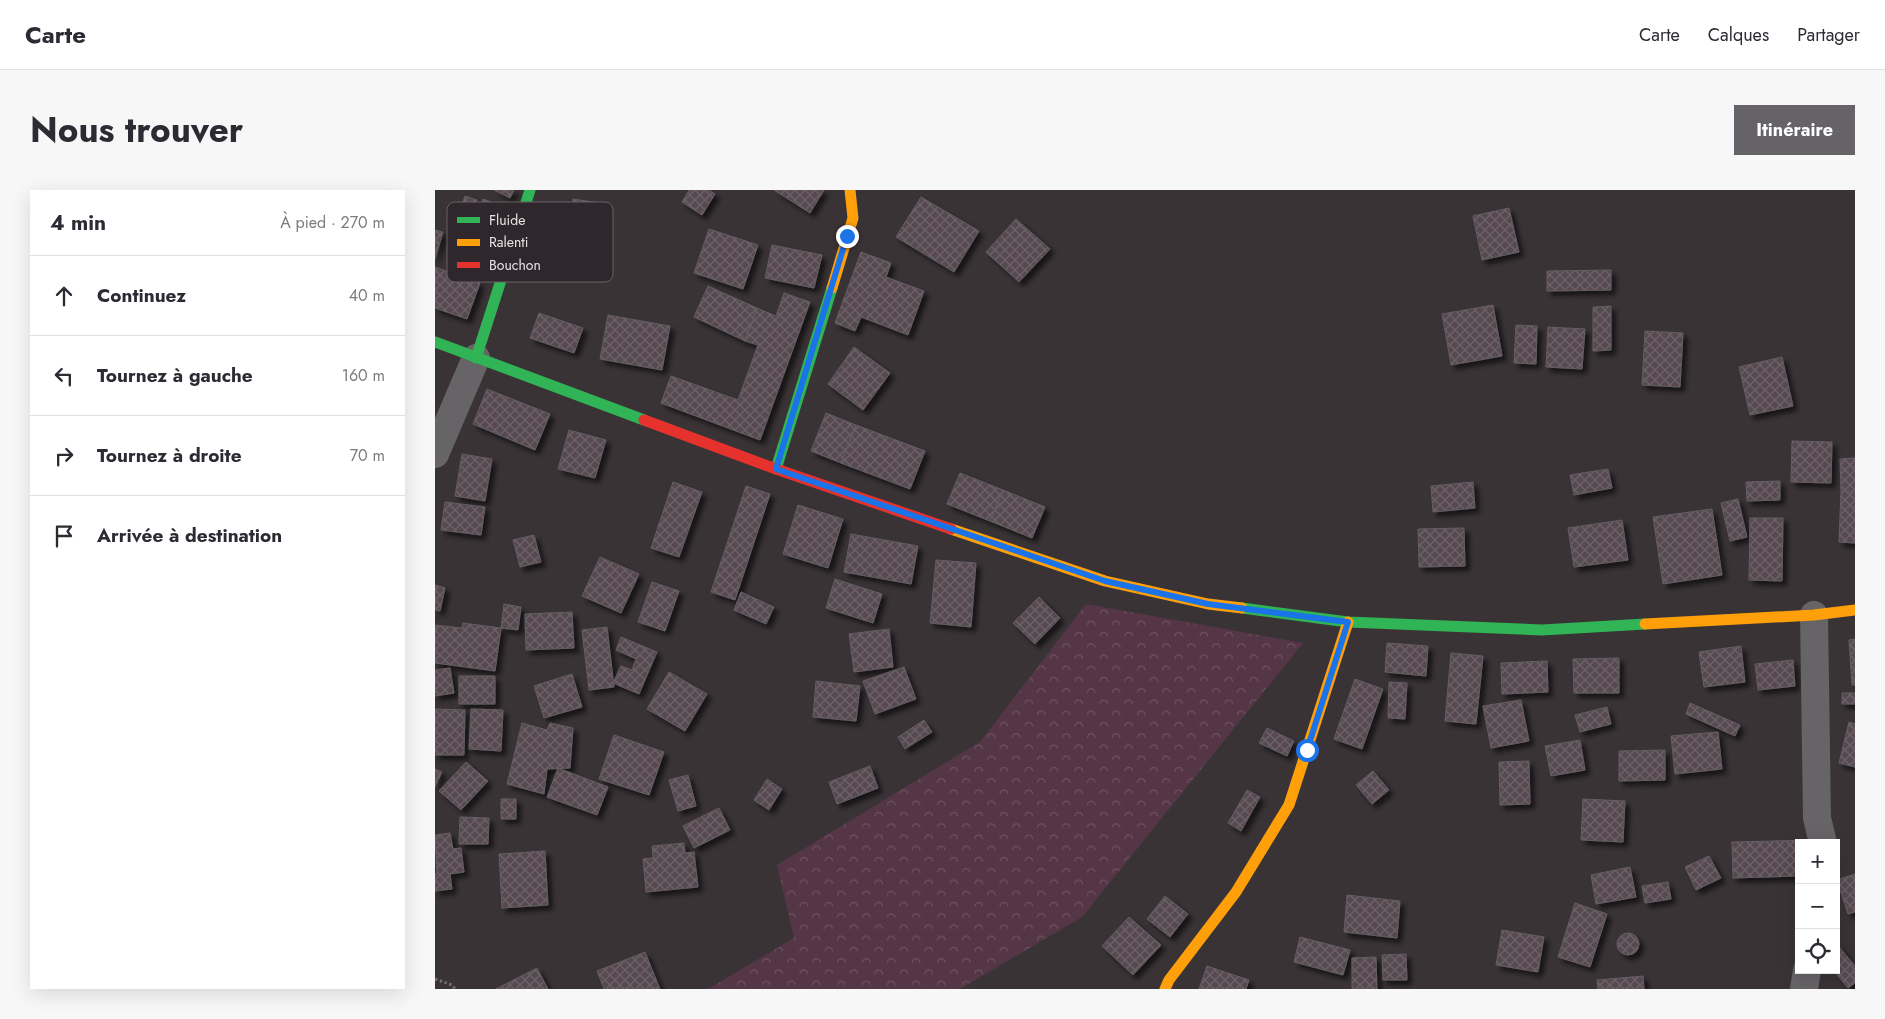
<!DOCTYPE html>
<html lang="fr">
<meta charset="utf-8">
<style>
body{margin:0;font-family:Jost,sans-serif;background:#f7f7f7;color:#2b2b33}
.controls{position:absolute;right:15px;bottom:15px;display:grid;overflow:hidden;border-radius:0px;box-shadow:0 5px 20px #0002}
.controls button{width:45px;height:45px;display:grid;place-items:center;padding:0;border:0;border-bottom:1px solid #e1e1e2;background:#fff;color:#2b2b33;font:25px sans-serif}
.stop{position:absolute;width:15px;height:15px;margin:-11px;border:4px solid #1a73e8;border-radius:50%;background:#fff}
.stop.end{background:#1a73e8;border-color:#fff;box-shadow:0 1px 5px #0008}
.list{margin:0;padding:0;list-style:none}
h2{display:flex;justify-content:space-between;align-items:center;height:65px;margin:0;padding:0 20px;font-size:21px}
h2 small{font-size:16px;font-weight:400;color:#7c7c81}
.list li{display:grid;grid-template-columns:32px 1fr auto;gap:15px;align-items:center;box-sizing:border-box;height:80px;padding:0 20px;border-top:1px solid #e1e1e2}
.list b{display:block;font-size:19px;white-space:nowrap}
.list em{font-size:16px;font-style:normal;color:#7c7c81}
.icon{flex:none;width:28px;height:28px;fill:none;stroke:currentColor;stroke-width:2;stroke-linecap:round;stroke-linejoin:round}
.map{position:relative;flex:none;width:1420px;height:799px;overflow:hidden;border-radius:0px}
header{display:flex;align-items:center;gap:30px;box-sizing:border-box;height:70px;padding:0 25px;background:#fff;border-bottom:1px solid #e1e1e2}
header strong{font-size:24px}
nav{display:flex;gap:28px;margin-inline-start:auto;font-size:18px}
.intro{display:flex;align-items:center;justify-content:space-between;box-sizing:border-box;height:120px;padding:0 30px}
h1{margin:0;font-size:35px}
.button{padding:12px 22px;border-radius:0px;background:#656268;color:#fff;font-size:18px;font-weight:700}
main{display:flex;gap:30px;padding:0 30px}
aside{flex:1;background:#fff;border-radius:0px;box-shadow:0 5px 20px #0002}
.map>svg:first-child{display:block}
.forest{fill:url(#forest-crowns)}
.building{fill:url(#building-cross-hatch);stroke:#635e61;filter:url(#shadow)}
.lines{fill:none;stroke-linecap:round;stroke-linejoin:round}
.path{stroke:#716e70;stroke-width:3;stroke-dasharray:2.5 2.5;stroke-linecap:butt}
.street{stroke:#666466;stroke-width:28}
.fast{stroke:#30b455;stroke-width:11}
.slow{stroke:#ff9f0a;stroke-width:11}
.jam{stroke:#e5322d;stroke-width:11}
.route{stroke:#1a73e8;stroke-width:6}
.key{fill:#30272c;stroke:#686064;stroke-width:1}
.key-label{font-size:14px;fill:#eae4e7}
</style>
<header>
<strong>Carte</strong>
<nav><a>Carte</a><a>Calques</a><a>Partager</a></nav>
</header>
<div class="intro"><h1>Nous trouver</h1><a class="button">Itinéraire</a></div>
<main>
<aside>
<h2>4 min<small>À pied · 270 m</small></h2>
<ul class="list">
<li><svg class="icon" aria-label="ahead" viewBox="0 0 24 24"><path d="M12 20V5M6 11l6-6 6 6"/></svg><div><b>Continuez</b></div><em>40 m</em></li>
<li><svg class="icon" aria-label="left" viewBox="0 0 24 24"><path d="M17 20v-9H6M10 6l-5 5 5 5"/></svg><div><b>Tournez à gauche</b></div><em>160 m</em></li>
<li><svg class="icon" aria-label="right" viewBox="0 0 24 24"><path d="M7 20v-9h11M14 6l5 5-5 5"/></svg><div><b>Tournez à droite</b></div><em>70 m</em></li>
<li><svg class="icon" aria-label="arrive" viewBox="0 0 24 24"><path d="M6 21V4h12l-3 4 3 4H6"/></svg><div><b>Arrivée à destination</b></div></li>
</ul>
</aside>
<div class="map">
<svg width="1420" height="799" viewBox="0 0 1420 799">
<defs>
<pattern id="forest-crowns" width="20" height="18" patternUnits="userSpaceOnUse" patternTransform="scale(1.25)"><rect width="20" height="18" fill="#553647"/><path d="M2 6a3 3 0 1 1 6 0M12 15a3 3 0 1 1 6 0" fill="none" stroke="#6e5362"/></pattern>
<pattern id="building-cross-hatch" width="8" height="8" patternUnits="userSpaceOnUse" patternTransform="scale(1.25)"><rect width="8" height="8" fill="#564850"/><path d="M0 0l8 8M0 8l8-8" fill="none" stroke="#6e6269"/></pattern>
<filter id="shadow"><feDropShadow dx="4.5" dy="4.5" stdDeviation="2.5" flood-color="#0009"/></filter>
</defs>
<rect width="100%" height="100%" fill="#393336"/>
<!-- forest -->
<path class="forest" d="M651,414l217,39 -221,274 -122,72h-252l86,-51 -17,-73 203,-123z"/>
<!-- building -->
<path class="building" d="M59,0h20l-4,8z
M254,0h20l6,4 -13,21 -20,-13z
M339,0h50l-14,23z
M30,6l12,4 -15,41 -11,-4z
M486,7l58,34 -25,41 -58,-35z
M48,9l19,7 -14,41 -19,-7z
M138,9l27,4 -2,12 -26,-4z
M1074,18l10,44 -37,8 -9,-44z
M581,29l34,30 -31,33 -33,-30z
M274,39l49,16 -15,44 -49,-16z
M0,40l8,2 -8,27z
M337,55l50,10 -8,33 -49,-10z
M426,62l30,11 -5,14 38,14 -16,44 -47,-18 -6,14 -20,-8z
M0,77l45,16 -13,36 -32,-11z
M1176,80v20l-64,1v-20z
M273,96l49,22 -12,33 -51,-24z
M349,103l26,9 -50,138 -99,-37 10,-27 67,24 20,-55 -13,-4 12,-33 19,8z
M1058,115l9,51 -51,9 -9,-51z
M1176,116v44l-18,1v-44z
M104,123l44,15 -9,25 -44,-15z
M173,125l62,11 -8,44 -62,-11z
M1081,135l21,1 -1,38 -22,-1z
M1113,137l37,2 -3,40 -36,-2z
M1210,141l38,2 -3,54 -38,-2z
M419,157l36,26 -27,37 -35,-26z
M1347,167l11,49 -43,9 -11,-48z
M52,199l63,25 -15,36 -62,-26z
M391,223l30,12 -15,38 -30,-12z
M421,235l69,26 -15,38 -69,-26z
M134,240l37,10 -11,38 -37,-9z
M1357,251l40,1 -1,41 -40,-1z
M27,264l30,5 -7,42 -30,-5z
M1420,268v33h-14l-1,-32z
M1173,279l4,19 -38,7 -4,-20z
M525,283l43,17 -13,31 -43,-17z
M1345,291v19l-33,1 -1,-19z
M238,292l29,10 -23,65 -28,-9z
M1038,292l2,26 -42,4 -2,-26z
M311,296l24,8 -35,106 -24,-8z
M568,300l42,17 -13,31 -42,-17z
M1406,301l14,1v51l-16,-1z
M1303,309l9,38 -17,4 -9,-38z
M10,312l40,5 -4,28 -40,-5z
M363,315l45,14 -15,49 -45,-14z
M1277,319l10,66 -59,9 -10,-67z
M1315,328h33l-1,63 -33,-1z
M1187,330l6,40 -54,7 -6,-39z
M1029,338l1,38 -46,1 -1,-38z
M416,344l67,12 -7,38 -67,-12z
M99,345l7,27 -21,5 -7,-27z
M165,367l39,17 -18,39 -39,-17z
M501,370l40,3 -5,64 -41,-4z
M400,389l47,15 -9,29 -47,-15z
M217,392l27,9 -14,40 -27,-9z
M0,395l10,3 -5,23 -5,-1z
M306,402l33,15 -8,17 -32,-14z
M604,407l21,21 -25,26 -22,-21z
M69,414l17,3 -3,23 -17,-2z
M137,422l2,36 -48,2 -1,-36z
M28,433l38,5 -6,43 -60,-8v-38l27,3z
M172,437l7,60 -25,3 -7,-60z
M454,439l4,38 -39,5 -5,-38z
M186,447l36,15 -18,42 -26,-11 8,-17 11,4 4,-11 -20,-9z
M1420,449v46h-3l-3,-45z
M952,453l41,3 -2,30 -41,-4z
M1306,456l4,36 -41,5 -5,-35z
M1016,463l32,3 -7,68 -31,-3z
M1184,468v35h-45l-1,-34z
M1358,470l2,26 -37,4 -3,-26z
M1112,471l1,31 -46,2 -1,-31z
M469,477l12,32 -41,15 -12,-33z
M15,478l4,25 -19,3v-26z
M234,482l38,22 -22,37 -38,-22z
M137,484l10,33 -38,11 -10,-32z
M24,486h36v28h-36z
M920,489l28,10 -21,60 -28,-10z
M381,491l44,5 -4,35 -43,-4z
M954,492l18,1 -2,36 -17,-1z
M1407,503h13v11h-13z
M1086,510l8,41 -38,7 -8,-42z
M1255,513l50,22 -5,11 -49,-22z
M1172,517l4,17 -31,8 -5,-17z
M0,519l30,1 -1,45h-29z
M36,519l32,1 -2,41 -32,-2z
M489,530l8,12 -27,17 -7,-12z
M1414,532l6,2v43l-16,-4z
M87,533l25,7 3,-7 23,5 -3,40 -23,1 -3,25 -37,-10z
M832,538l27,13 -7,15 -28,-13z
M1283,542l4,37 -47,5 -4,-38z
M179,545l50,17 -15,43 -50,-16z
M1145,550l5,30 -34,6 -6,-30z
M1230,560v30l-46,1v-30z
M1094,571l1,43 -30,1 -1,-43z
M31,572l22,19 -27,29 -22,-19z
M435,576l8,22 -41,16 -8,-22z
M123,578l50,19 -11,28 -50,-18z
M0,579l7,3 -7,15z
M938,581l16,19 -17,14 -16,-19z
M253,585l8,31 -18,5 -9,-31z
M332,589l15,10 -13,21 -15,-10z
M812,600l13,7 -19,34 -13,-8z
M66,609h15v20h-15z
M1148,609l42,2 -2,41 -42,-2z
M284,618l11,22 -36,18 -11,-22z
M25,627l29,1 -1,26h-29z
M15,643l3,16 8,-1 3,24 -14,2 2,15 -17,2v-17h2l-2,-39z
M1381,650v3h-17v33l-66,2 -1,-36z
M249,653l1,10 9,-1 4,35 -52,5 -3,-33 10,-1 -1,-12z
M110,661l3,54 -46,3 -3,-54z
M1274,666l12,22 -25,12 -11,-23z
M1195,677l6,30 -40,7 -5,-29z
M1420,684v38l-7,2 -11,-34z
M1233,692l3,17 -26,4 -3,-17z
M912,705l53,6 -3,37 -53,-6z
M730,706l23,18 -18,23 -23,-18z
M1140,713l32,11 -17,53 -32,-10z
M694,727l32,28 -28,30 -31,-29z
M1067,740l42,7 -6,35 -42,-7z
M1182 754a11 11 0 1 1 22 0a11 11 0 1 1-22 0Z
M865,747l50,13 -7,25 -49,-13z
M1401,753l19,23v17l-7,5 -15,-18h3z
M210,762l15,37h-56l-7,-18z
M971,764l1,26h-24l-1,-25z
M941,767l1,32h-25v-31z
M772,776l42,14 -3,9h-47z
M102,778l11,21h-52z
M1208,786l1,13h-46l-1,-9z"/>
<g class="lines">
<!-- path -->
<path class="path" d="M0,789l17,6 3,4"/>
<!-- street -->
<path class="street" d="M0,264l41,-96
M1379,425l3,203 6,25
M1369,799l3,-19"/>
<!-- fast -->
<path class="fast" d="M0,152l209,78
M41,168l54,-168
M341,279l56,-181
M807,418l106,14 194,8 103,-6"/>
<!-- slow -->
<path class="slow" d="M397,98l21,-70 -3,-28
M516,339l154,52 103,23 34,4
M1210,434l169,-9 41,-5
M730,799l4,-9 67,-88 53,-87 59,-183"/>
<!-- jam -->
<path class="jam" d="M209,230l132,49 175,60"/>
</g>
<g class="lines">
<!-- route -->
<path class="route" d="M412,46l-71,233 329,112 103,23 140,18 -41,128"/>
</g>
<!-- legend -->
<rect x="12" y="12" width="166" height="80" rx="8" class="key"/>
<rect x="22" y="27" width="23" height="6" fill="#30b455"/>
<rect x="22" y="49" width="23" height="7" fill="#ff9f0a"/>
<rect x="22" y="72" width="23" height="6" fill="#e5322d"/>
<g class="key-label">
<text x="54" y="35">Fluide</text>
<text x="54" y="57">Ralenti</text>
<text x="54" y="80">Bouchon</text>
</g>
</svg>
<div class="controls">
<button>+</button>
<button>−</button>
<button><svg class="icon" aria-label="locate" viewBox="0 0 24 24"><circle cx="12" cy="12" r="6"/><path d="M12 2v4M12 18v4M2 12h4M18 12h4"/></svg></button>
</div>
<div class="stop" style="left:872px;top:560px"></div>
<div class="stop end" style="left:412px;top:46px"></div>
</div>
</main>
